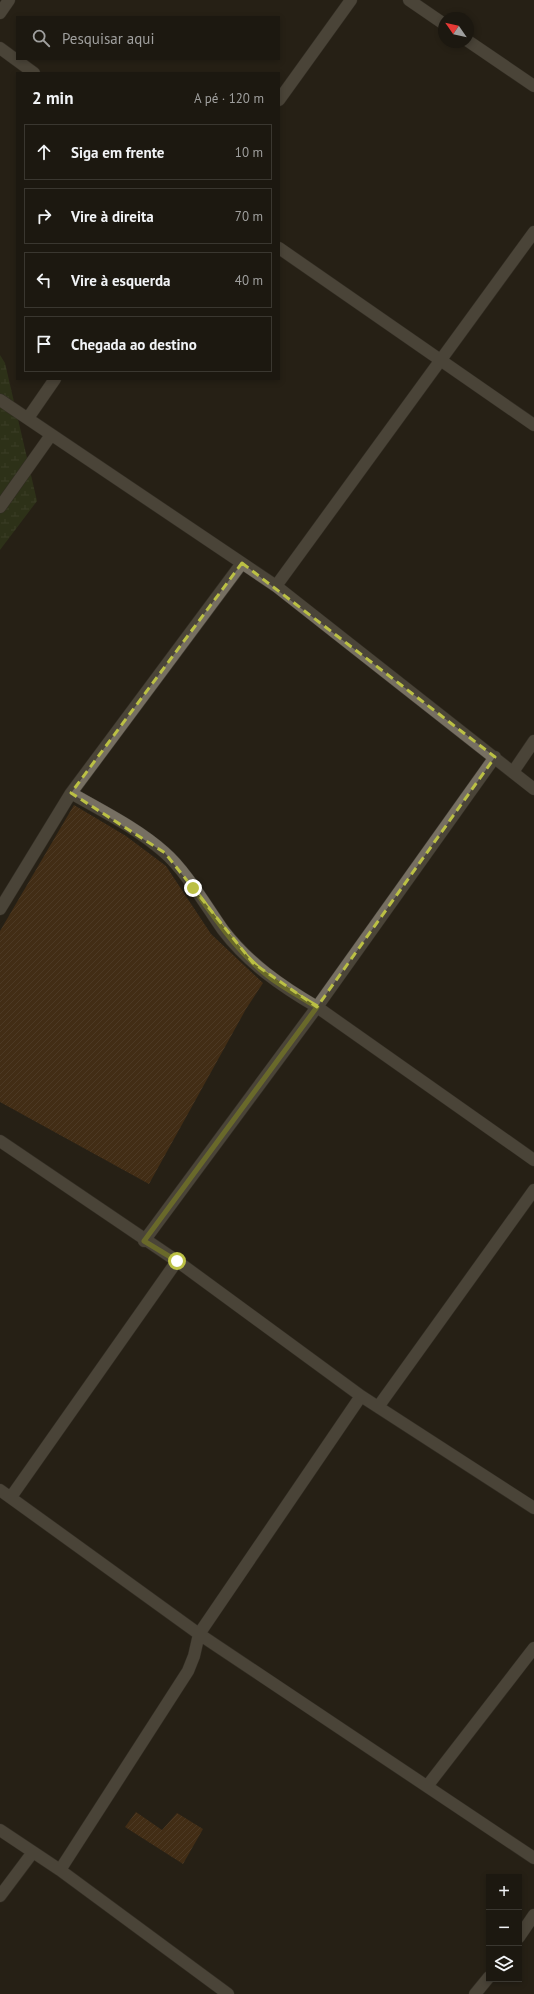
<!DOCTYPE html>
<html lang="pt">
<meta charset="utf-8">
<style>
body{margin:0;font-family:"PT Sans",sans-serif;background:#29251e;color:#f1f3f6}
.controls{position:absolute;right:12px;bottom:12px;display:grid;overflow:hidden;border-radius:0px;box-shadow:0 2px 6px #0003}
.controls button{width:36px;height:36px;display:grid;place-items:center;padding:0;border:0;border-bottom:1px solid #3a3730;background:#1c1810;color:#f1f3f6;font:20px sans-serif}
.compass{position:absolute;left:438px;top:12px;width:36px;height:36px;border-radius:50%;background:#1c1810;box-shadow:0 2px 6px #0003;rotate:304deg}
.stop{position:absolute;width:12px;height:12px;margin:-9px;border:3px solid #bbc044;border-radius:50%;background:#fff}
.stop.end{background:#bbc044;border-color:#fff;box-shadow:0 1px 4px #0008}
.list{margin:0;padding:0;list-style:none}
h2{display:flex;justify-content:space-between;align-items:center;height:52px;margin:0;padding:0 16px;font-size:17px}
h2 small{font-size:13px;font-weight:400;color:#a0a09f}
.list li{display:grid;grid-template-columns:26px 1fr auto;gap:12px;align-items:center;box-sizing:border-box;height:56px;margin:0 8px 8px;padding:0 8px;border:1px solid #3a3730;border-radius:0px}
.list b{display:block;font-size:15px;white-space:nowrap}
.list em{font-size:13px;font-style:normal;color:#a0a09f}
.icon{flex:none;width:22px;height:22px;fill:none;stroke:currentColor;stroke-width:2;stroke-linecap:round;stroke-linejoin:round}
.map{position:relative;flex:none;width:534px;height:1994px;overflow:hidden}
.search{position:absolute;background:#1c1810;box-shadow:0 2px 6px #0003;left:16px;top:16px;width:264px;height:44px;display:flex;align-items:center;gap:10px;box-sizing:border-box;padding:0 14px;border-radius:0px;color:#a0a09f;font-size:15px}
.panel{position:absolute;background:#1c1810;box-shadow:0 2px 6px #0003;left:16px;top:72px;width:264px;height:308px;border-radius:0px}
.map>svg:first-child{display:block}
.wetland{fill:url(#wetland-marsh)}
.building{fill:url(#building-hatch)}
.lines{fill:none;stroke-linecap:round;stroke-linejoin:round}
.minor-casing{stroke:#413c34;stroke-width:13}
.minor{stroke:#766f62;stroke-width:12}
.route{stroke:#bbc044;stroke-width:5}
.marked{fill:none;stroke:#bbc044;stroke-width:3;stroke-dasharray:8 5;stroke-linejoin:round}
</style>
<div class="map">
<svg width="534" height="1994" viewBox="0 0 534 1994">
<defs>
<pattern id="wetland-marsh" width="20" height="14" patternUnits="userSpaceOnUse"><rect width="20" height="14" fill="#36451c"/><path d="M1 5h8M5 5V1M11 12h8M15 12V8" fill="none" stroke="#535f3c"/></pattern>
<pattern id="building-hatch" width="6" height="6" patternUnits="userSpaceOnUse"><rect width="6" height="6" fill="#643c14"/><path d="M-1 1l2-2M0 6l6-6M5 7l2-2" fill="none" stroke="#7a5835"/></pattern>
</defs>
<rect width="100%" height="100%" fill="#262015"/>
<!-- wetland -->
<path class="wetland" d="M0,355l5,8 32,138 -37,49z"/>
<!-- building -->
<path class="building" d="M74,805l52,31 40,30 45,68 52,49 -17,26 -97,175 -149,-82v-171z
M136,1812l26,18 15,-17 26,16 -20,35 -58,-37z"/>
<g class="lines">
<!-- minor casing -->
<g class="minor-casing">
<path id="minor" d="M409,0l35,24
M0,13l9,-13
M468,41l66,45
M0,48l34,25
M279,100l72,-100
M279,248l255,177
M0,400l276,186 258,203
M28,418l27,-39
M0,507l51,-72
M276,586l258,-354
M513,772l21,-31
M71,793c31,18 66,35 93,59 22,19 42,54 59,78 25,33 58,56 94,77l217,153
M0,909l71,-116 171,-230
M0,1141l177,120 184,135 173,112
M144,1241l173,-234 178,-250
M378,1407l156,-217
M0,1490l199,144 335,224
M11,1497l166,-236
M428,1785l106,-137
M0,1830l60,40 168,124
M60,1870l128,-199 6,-15 5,-22 162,-238
M0,1896l33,-44
M519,1937l15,-22
M475,1994l14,-17"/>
</g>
<!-- minor -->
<use href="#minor" class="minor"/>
</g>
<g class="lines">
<!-- route -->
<path class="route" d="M177,1261l-33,-20 173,-234c-22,-13 -46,-26 -64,-44 -23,-22 -41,-49 -60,-75"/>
</g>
<!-- marked area -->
<path d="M0 0H534V1994H0ZM242,563l253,194 -178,250 -64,-44 -88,-110 -94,-60z" fill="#262015" fill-opacity=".55" fill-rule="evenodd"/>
<path class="marked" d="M242,563l253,194 -178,250 -64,-44 -88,-110 -94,-60z"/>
</svg>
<div class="controls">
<button>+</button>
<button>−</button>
<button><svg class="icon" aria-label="layers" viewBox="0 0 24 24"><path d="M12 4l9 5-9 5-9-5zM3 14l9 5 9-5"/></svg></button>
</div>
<svg class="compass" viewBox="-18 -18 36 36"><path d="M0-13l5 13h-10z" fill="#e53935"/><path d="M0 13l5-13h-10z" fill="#a0a09f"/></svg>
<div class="stop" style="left:177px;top:1261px"></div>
<div class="stop end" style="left:193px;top:888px"></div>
<div class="search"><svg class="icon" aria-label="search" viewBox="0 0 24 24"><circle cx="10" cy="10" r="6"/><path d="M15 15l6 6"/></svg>Pesquisar aqui</div>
<section class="panel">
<h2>2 min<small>A pé · 120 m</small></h2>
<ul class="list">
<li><svg class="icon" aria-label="ahead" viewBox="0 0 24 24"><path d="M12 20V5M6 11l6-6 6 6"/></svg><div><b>Siga em frente</b></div><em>10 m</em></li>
<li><svg class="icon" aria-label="right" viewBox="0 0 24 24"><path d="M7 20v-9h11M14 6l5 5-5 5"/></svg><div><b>Vire à direita</b></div><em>70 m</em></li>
<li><svg class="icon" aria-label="left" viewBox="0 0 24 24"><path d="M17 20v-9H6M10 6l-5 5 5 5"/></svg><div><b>Vire à esquerda</b></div><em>40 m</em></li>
<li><svg class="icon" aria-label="arrive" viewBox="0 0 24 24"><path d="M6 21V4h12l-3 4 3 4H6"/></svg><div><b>Chegada ao destino</b></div></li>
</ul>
</section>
</div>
